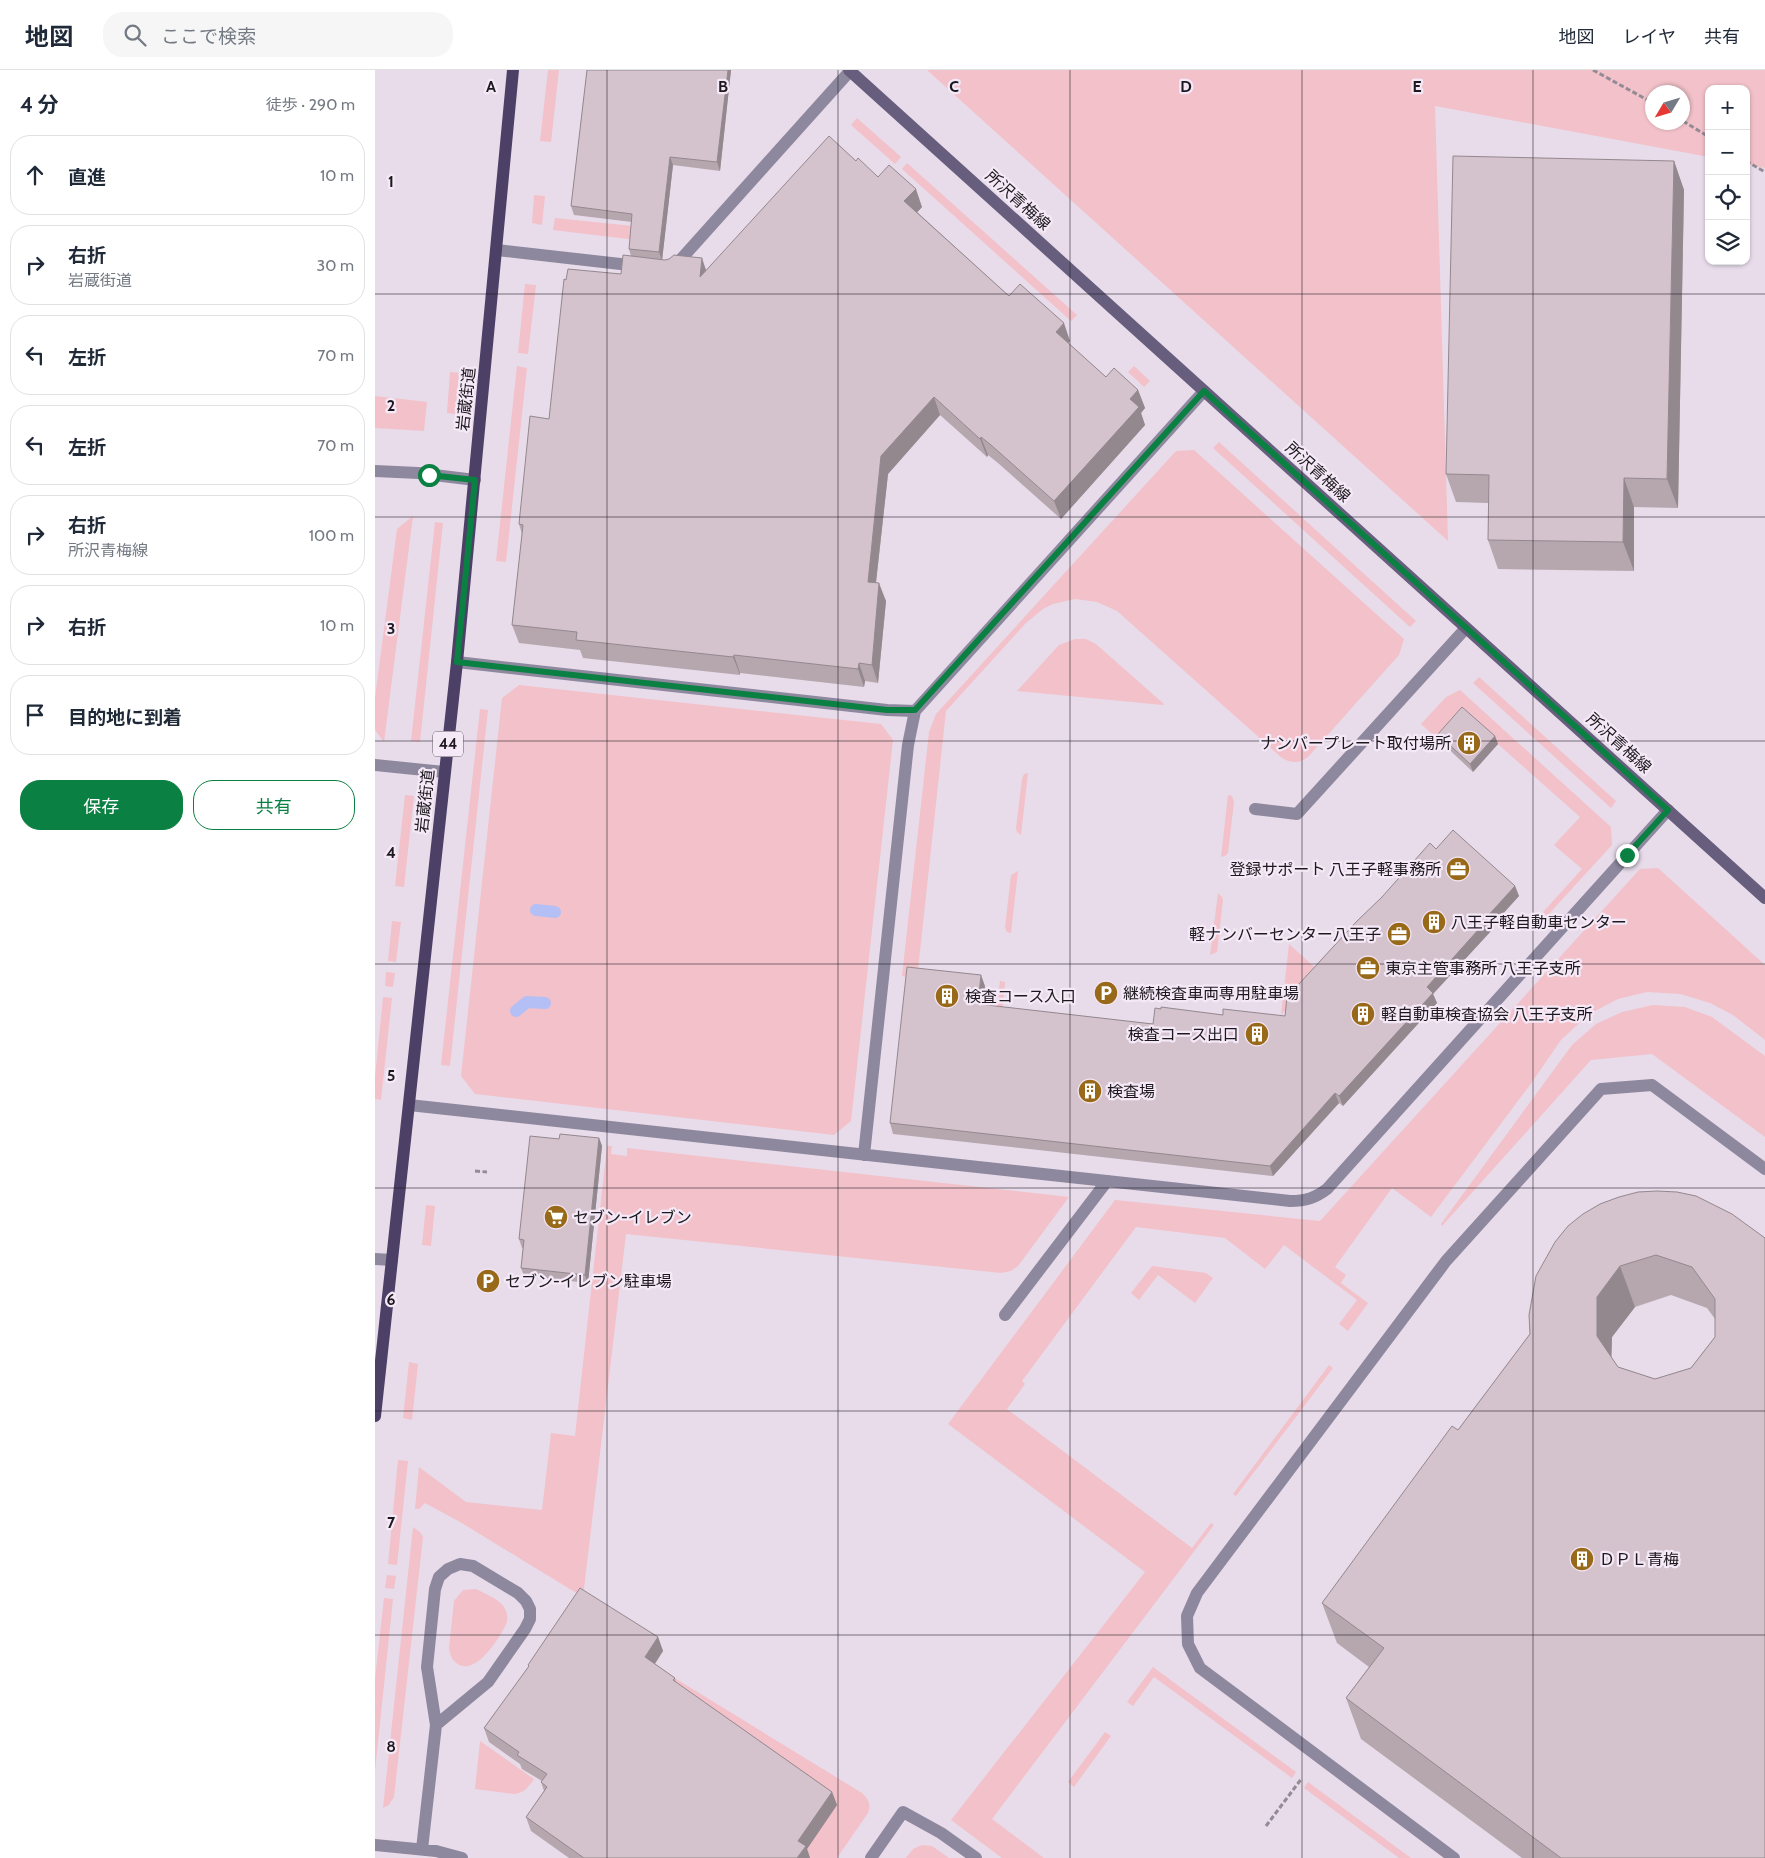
<!DOCTYPE html>
<html lang="ja">
<meta charset="utf-8">
<style>
body{margin:0;font-family:Cabin,"Noto Sans JP",sans-serif;background:#f6f6f7;color:#1f2937}
.controls{position:absolute;right:15px;top:15px;display:grid;overflow:hidden;border-radius:10px;box-shadow:0 1px 4px #0004}
.controls button{width:45px;height:45px;display:grid;place-items:center;padding:0;border:0;border-bottom:1px solid #e0e1e3;background:#fff;color:#1f2937;font:25px sans-serif}
.compass{position:absolute;left:1270px;top:15px;width:45px;height:45px;border-radius:50%;background:#fff;box-shadow:0 1px 4px #0004;rotate:232deg}
.stop{position:absolute;width:15px;height:15px;margin:-11px;border:4px solid #0b8043;border-radius:50%;background:#fff}
.stop.end{background:#0b8043;border-color:#fff;box-shadow:0 1px 5px #0008}
.list{margin:0;padding:0;list-style:none}
h2{display:flex;justify-content:space-between;align-items:center;height:65px;margin:0;padding:0 20px;font-size:21px}
h2 small{font-size:16px;font-weight:400;color:#747a83}
.list li{display:grid;grid-template-columns:32px 1fr auto;gap:15px;align-items:center;box-sizing:border-box;height:80px;margin:0 10px 10px;padding:0 10px;border:1px solid #e0e1e3;border-radius:20px}
.list b{display:block;font-size:19px;white-space:nowrap}
.list p{margin:0;font-size:16px;white-space:nowrap;color:#747a83}
.list em{font-size:16px;font-style:normal;color:#747a83}
.actions{display:flex;gap:10px;padding:15px 20px}
.actions a{flex:1;padding:11px 0;border:1px solid #0b8043;border-radius:20px;text-align:center;font-size:18px;color:#0b8043}
.actions .main{background:#0b8043;color:#fff}
.icon{flex:none;width:28px;height:28px;fill:none;stroke:currentColor;stroke-width:2;stroke-linecap:round;stroke-linejoin:round}
.map{position:relative;flex:none;width:1390px;height:1788px;overflow:hidden}
header{display:flex;align-items:center;gap:30px;box-sizing:border-box;height:70px;padding:0 25px;background:#fff;border-bottom:1px solid #e0e1e3}
header strong{font-size:24px}
nav{display:flex;gap:28px;margin-inline-start:auto;font-size:18px}
.search{width:350px;height:45px;background:#f6f6f7;display:flex;align-items:center;gap:12px;box-sizing:border-box;padding:0 18px;border-radius:20px;color:#747a83;font-size:19px}
main{display:flex}
aside{flex:1;background:#fff}
.map>svg:first-child{display:block}
.green{fill:#f2c1c9;fill-rule:evenodd}
.lines{fill:none;stroke-linecap:round;stroke-linejoin:round}
.stream{stroke:#b4c0f5;stroke-width:12}
.path{stroke:#938b95;stroke-width:3;stroke-dasharray:5 2.5;stroke-linecap:butt}
.lane{stroke:#8e889f;stroke-width:12}
.street{stroke:#8e889f;stroke-width:12}
.secondary{stroke:#675e7e;stroke-width:12}
.primary{stroke:#4c4067;stroke-width:12}
.wall{fill:#b6a7af;fill-rule:evenodd}
.shaded-wall{fill:#94888f}
.building{fill:#d4c2cc;stroke:#94888f;fill-rule:evenodd}
.route{stroke:#0b8043;stroke-width:6}
.grid{fill:none;stroke:#1c181d;stroke-width:1;stroke-opacity:0.55}
.labels{text-anchor:middle;dominant-baseline:central;stroke-width:4.5;stroke-linejoin:round;paint-order:stroke}
.shield{fill:#f5e9f8;stroke:#5d575f;stroke-width:1}
.shield-label{font-size:15px;font-weight:bold;fill:#1c181d}
.street-label{font-size:16px;fill:#1c181d;stroke:#f5e9f8}
.poi-label{font-size:16px;fill:#1c181d;stroke:#f5e9f8;text-anchor:start}
.grid-label{font-size:16px;text-anchor:middle;font-weight:bold;fill:#1c181d;stroke:#f5e9f8;stroke-width:4.5;stroke-linejoin:round;paint-order:stroke}
</style>
<header>
<strong>地図</strong>
<div class="search"><svg class="icon" aria-label="search" viewBox="0 0 24 24"><circle cx="10" cy="10" r="6"/><path d="M15 15l6 6"/></svg>ここで検索</div>
<nav><a>地図</a><a>レイヤ</a><a>共有</a></nav>
</header>
<main>
<aside>
<h2>4 分<small>徒歩 · 290 m</small></h2>
<ul class="list">
<li><svg class="icon" aria-label="ahead" viewBox="0 0 24 24"><path d="M12 20V5M6 11l6-6 6 6"/></svg><div><b>直進</b></div><em>10 m</em></li>
<li><svg class="icon" aria-label="right" viewBox="0 0 24 24"><path d="M7 20v-9h11M14 6l5 5-5 5"/></svg><div><b>右折</b><p>岩蔵街道</p></div><em>30 m</em></li>
<li><svg class="icon" aria-label="left" viewBox="0 0 24 24"><path d="M17 20v-9H6M10 6l-5 5 5 5"/></svg><div><b>左折</b></div><em>70 m</em></li>
<li><svg class="icon" aria-label="left" viewBox="0 0 24 24"><path d="M17 20v-9H6M10 6l-5 5 5 5"/></svg><div><b>左折</b></div><em>70 m</em></li>
<li><svg class="icon" aria-label="right" viewBox="0 0 24 24"><path d="M7 20v-9h11M14 6l5 5-5 5"/></svg><div><b>右折</b><p>所沢青梅線</p></div><em>100 m</em></li>
<li><svg class="icon" aria-label="right" viewBox="0 0 24 24"><path d="M7 20v-9h11M14 6l5 5-5 5"/></svg><div><b>右折</b></div><em>10 m</em></li>
<li><svg class="icon" aria-label="arrive" viewBox="0 0 24 24"><path d="M6 21V4h12l-3 4 3 4H6"/></svg><div><b>目的地に到着</b></div></li>
</ul>
<div class="actions"><a class="main">保存</a><a>共有</a></div>
</aside>
<div class="map">
<svg width="1390" height="1788" viewBox="0 0 1390 1788">
<rect width="100%" height="100%" fill="#e8dcea"/>
<!-- green -->
<path class="green" d="M173,0h11l-8,72 -11,-1z
M552,0h838v98l-19,-4v-75h-37v68l-274,-51 13,435zM1308,22v30h-30v-30z
M482,48l44,39 -6,7 -44,-39z
M532,93l170,152 -6,6 -169,-152z
M159,125l11,1 -3,29 -10,-2z
M180,148l88,9 -7,13 -83,-10z
M150,214l11,1 -8,69 -10,-1z
M142,296l10,2 -21,194 -10,-1z
M759,296l16,15 -6,6 -16,-15z
M75,302l9,1 -4,41 -8,-1z
M0,326l52,6 -3,29 -49,-3z
M844,372l197,179 -6,6 -197,-179z
M819,380l210,189 -5,16 -91,102c-9,7 -17,6 -26,1l-165,-147 -20,-9 -22,-3 -22,5 -10,5 -17,14 -80,88 -29,268 -15,-3 27,-244 7,-18 240,-263z
M38,446l-29,226 -9,-12v-32l22,-169z
M60,452l8,1 -23,219 -9,-1z
M700,569h11l10,5 68,60 -1,1 -146,-14 42,-46z
M1104,607l137,124 -5,7 -138,-125z
M144,615l362,39 12,16 -42,381 -17,14 -359,-41 -14,-18 41,-378z
M1085,620l151,137 1,18 -65,71 -4,-4 39,-43 -28,-24 26,-28 -117,-104 -24,27 -18,-16 25,-27z
M105,639l8,1 -38,356 -9,-1z
M653,703l-7,62 -4,-3 -1,-4 6,-49 2,-5z
M30,725l9,1 -10,91 -9,-1z
M853,725l4,1 2,6 -6,51 -3,3 -4,1z
M1283,798l107,97v75l-32,-25 -23,-12 -30,-9 -33,-2 -29,7 -29,15 -28,26 -31,45 -99,132 -39,-29 -57,79 11,8 -5,8 27,20 -20,28 -9,-7 18,-24 -73,-55 -19,24 -40,-31 -89,-11 -114,154 3,3 -18,25 185,139 19,-25 3,2 -222,294 52,39h-42l-51,-38 194,-248 -197,-148 167,-224 205,21 320,-352z
M643,801l-7,62 -4,-1 -2,-5 6,-52z
M843,823l4,4 1,3 -6,52 -7,3z
M17,851l9,1 -5,40 -8,-1z
M914,874l31,28 -39,43z
M11,902l9,1 -2,14 -8,-1z
M625,911l5,1 -3,35h-7z
M8,927l9,1 -11,102 -6,-1v-22z
M1278,935l32,2 27,10 53,39v81l-113,-83 -61,6 -149,166 -1,-2 131,-179 24,-21 26,-12z
M232,1076h5l-1,8 16,2v-8l442,49 -51,69 -7,5 -10,2 -375,-39 -43,363 -123,-75 -35,-19 -6,6h-4l4,-42 47,35 76,8 9,-77 24,3z
M51,1135l9,1 -4,40 -9,-1z
M777,1196l54,7 7,5 -18,25 -37,-28 -19,25 -8,-7z
M34,1292l9,2 -6,56 -9,-2z
M954,1295l4,3 -97,128 -3,-2z
M23,1390l10,1 -11,104 -9,-1z
M38,1457l7,5 3,5 -29,260 -5,8 -6,3z
M12,1505l9,1 -2,13 -9,-1z
M101,1519c15,8 34,13 31,33 -6,14 -27,48 -45,44 -9,-3 -12,-10 -13,-18l5,-47 9,-11z
M9,1528l9,1 -18,172v-92z
M280,1596l207,127c7,7 9,11 6,20l-31,45h-28z
M778,1597l143,105 -4,6 -138,-101 -21,29 -6,-4z
M730,1662l6,4 -37,51 -6,-5z
M105,1671l54,38c-6,8 -9,14 -20,15l-39,-5z
M933,1712l103,76h-12l-95,-70z
M547,1775l10,1 17,12h-43l7,-9z"/>
<g class="lines">
<!-- stream -->
<path class="stream" d="M161,840l19,2
M141,941l11,-9 18,1"/>
<!-- path -->
<path class="path" d="M1218,0l60,33
M1308,51l26,16
M1371,91l19,11
M100,1101l12,1
M891,1756l36,-48"/>
<!-- lane -->
<path class="lane" d="M122,180l141,16
M299,197l176,-196
M0,401l43,2 57,7
M0,695l69,7
M880,739l42,5 169,-186
M630,1245l102,-134
M0,1775l61,6 26,7
M47,1779l14,-124 -9,-58 8,-78 4,-12 9,-8 12,-5 13,2 45,27 8,8 4,8v10l-5,10 -37,53 -52,43
M496,1788l32,-46 38,21 35,25
M1079,1788l-254,-190 -12,-24 -1,-28 10,-23 249,-332 155,-172 51,-4 113,84"/>
<!-- street -->
<path class="street" d="M82,592l430,48 28,1 289,-320
M34,1035l881,96c16,0 25,-3 37,-12l341,-379
M489,1085l44,-410 7,-34
M0,1189l17,1"/>
<!-- secondary -->
<path class="secondary" d="M474,0l916,828"/>
<!-- primary -->
<path class="primary" d="M0,1346l82,-754 56,-592"/>
</g>
<!-- wall -->
<path class="wall" d="M212,0h144l-11,101 -47,-6 -11,95 44,10 150,-109 66,46 -5,5 92,84 61,45 -2,2 38,34 32,13 7,18 -4,5 4,12 -84,94 -63,-56 -10,-8 -1,2 -47,-42 -52,59 -12,109 10,18 -8,82 -13,-2 -1,6 -124,-14v2l-157,-17 -3,-8 -61,-7 -7,-18 10,-91 -3,-10 30,-105 17,-139 55,-6 10,-18 -2,-7 3,-27 -58,-7 -3,-9z
M1299,91l10,29 -6,318 -44,-1v64l-136,-2 -10,-29v-37l-32,-1 -10,-28z
M1063,664l57,2 3,8 -25,28 -32,-30z
M1061,779l79,37 4,10 -29,32 1,3 -58,63 4,9 -94,103 -4,-3 -66,73 -380,-42 -3,-11 95,-137 -2,19 170,19 8,-15 62,6 62,1z
M224,1068l3,8 -14,137 -64,-7 -3,-8 2,-20h-1l-3,-9 40,-100z
M1225,1134l132,10 33,644h-243l-161,-119 -15,-41 23,-31 -32,-24 -15,-40 136,-173 72,-96zM1296,1225l36,13 8,11v18l-24,31 -36,11 -37,-12 -7,-10 1,-20 23,-30z
M283,1567l5,14 -8,13 20,14 1,5 156,109 5,13 -30,44 3,9h-241l-38,-27 -5,-14 18,-26 -3,-9 1,-1 -20,-12 -2,-5 -31,-22 -5,-14 45,-61 -1,-2z"/>
<!-- shaded-wall -->
<path class="shaded-wall" d="M353,0h3l-11,101 -3,-9z
M295,87l3,8 -11,96 -3,-9z
M1299,91l10,29 -6,318 -11,-29z
M541,119l6,18 -11,12 -7,-18z
M327,188l6,18 -8,1z
M689,253l6,18 -8,9 -6,-18z
M763,320l7,18 -4,5 4,12 -84,94 -7,-18 76,-102z
M559,327l6,18 -52,59 -14,126 -6,-18 13,-126z
M606,367l7,18 -1,2 -7,-18z
M1249,408l10,29v64l-11,-29z
M504,513l7,18 -8,82 -6,-18z
M359,585l6,18v2l-7,-18z
M484,593l6,18 -1,6 -6,-18z
M1120,666l3,8 -25,28 -3,-8z
M1140,816l4,10 -29,32 1,3 -58,63 4,9 -94,103 -4,-10 88,-109 58,-68z
M606,905l4,11 -3,29 -4,-11z
M960,1023l4,10 -66,73 -3,-10z
M224,1068l3,8 -14,137 -3,-8z
M1245,1196l15,41 -23,30 -1,39 -14,-40v-39z
M283,1567l5,14 -13,20 -5,-14z
M457,1722l5,13 -30,44 3,9h-13l1,-17z"/>
<!-- building -->
<path class="building" d="M212,0h141l-11,92 -47,-5 -11,95 -30,-3 3,-35 -61,-8z
M454,66l27,25 2,-3 20,19 11,-12 27,24 -12,12 105,95 11,-12 44,39 -8,9 50,45 8,-9 24,22 -8,9 9,8 -85,94 -63,-56 -10,-8 -1,2 -46,-42 -53,59 -13,126 11,1 -7,82 -13,-2 -1,6 -124,-14 -1,2 -157,-17 1,-8 -65,-7 11,-100 -4,-1 11,-108 19,3 15,-140 2,1 2,-11 53,5 2,-19 42,5 4,-1 5,-4 28,3 -2,19z
M1078,86l221,5 -7,318 -43,-1 -1,64 -135,-2 1,-65 -43,-1z
M1087,637l33,29 -25,28 -32,-30z
M1078,760l62,56 -30,33 2,1 -60,67 6,6 -94,103 -4,-3 -65,73 -380,-43 17,-156 74,8 -3,29 175,20 2,-16 6,1v-2l62,8v-6l62,7 2,-19 70,-76 25,-24 48,-54 6,6z
M185,1064l39,4 -14,137 -64,-7 3,-28 -5,-1 11,-103 29,3z
M1282,1121l20,1 19,4 36,18 33,24v620h-204l-215,-160 38,-50 -62,-45 130,-177 6,4 72,-96 -1,-19 7,-39 19,-34 13,-16 15,-12 17,-10 19,-7 19,-5zM1281,1185l36,12 23,32v38l-24,31 -36,11 -37,-12 -21,-31v-39l23,-31z
M205,1518l78,49 -13,20 30,21 -2,2 159,112 -34,49 8,5 -9,12h-213l-58,-41 21,-30 -6,-5 6,-8 -30,-19 2,-3 -35,-24 45,-62 -1,-1z"/>
<g class="lines">
<!-- route -->
<path class="route" d="M54,405l46,5 -18,182 430,48h28l289,-319 464,419 -41,45"/>
</g>
<!-- grid -->
<path class="grid" d="M232,0v1788M463,0v1788M695,0v1788M927,0v1788M1158,0v1788M0,224h1390M0,447h1390M0,671h1390M0,894h1390M0,1118h1390M0,1341h1390M0,1565h1390"/>
<!-- icons -->
<defs>
<g id="building-disc" transform="scale(1.25)"><circle r="9.5" fill="#976918" stroke="#f5e9f8"/><path d="M-4-6H4V6H1V3H-1V6H-4ZM-2.5-4.3h1.7v1.8h-1.7ZM.8-4.3h1.7v1.8H.8ZM-2.5-1h1.7V.8h-1.7ZM.8-1h1.7V.8H.8Z" fill="#fff"/></g>
<g id="office-disc" transform="scale(1.25)"><circle r="9.5" fill="#976918" stroke="#f5e9f8"/><path d="M-6-3h4V-5.5h4V-3h4V5H-6ZM-1-4.5V-3h2v-1.5ZM-6 0V1H6V0Z" fill="#fff"/></g>
<g id="parking-disc" transform="scale(1.25)"><circle r="9.5" fill="#976918" stroke="#f5e9f8"/><path d="M-3.5-5.5H1a3.5 3.5 0 0 1 0 7H-1V5.5H-3.5ZM-1-3.4V-.6H.8a1.4 1.4 0 0 0 0-2.8Z" fill="#fff"/></g>
<g id="supermarket-disc" transform="scale(1.25)"><circle r="9.5" fill="#976918" stroke="#f5e9f8"/><path d="M-6-5.5h2.5l.6 2H6L4.5 2H-2.5L-4.4-4H-6ZM-1.5 3.2a1.3 1.3 0 1 0 .1 0ZM3 3.2a1.3 1.3 0 1 0 .1 0Z" fill="#fff"/></g>
</defs>
<g fill-rule="evenodd">
<use href="#building-disc" x="1094" y="673"/>
<use href="#office-disc" x="1083" y="799"/>
<use href="#building-disc" x="1059" y="852"/>
<use href="#office-disc" x="1024" y="864"/>
<use href="#office-disc" x="993" y="898"/>
<use href="#parking-disc" x="731" y="923"/>
<use href="#building-disc" x="572" y="926"/>
<use href="#building-disc" x="988" y="944"/>
<use href="#building-disc" x="882" y="964"/>
<use href="#building-disc" x="715" y="1021"/>
<use href="#supermarket-disc" x="181" y="1147"/>
<use href="#parking-disc" x="113" y="1211"/>
<use href="#building-disc" x="1207" y="1489"/>
</g>
<g class="labels">
<!-- shield labels -->
<rect class="shield" x="58" y="661.5" width="30" height="25" rx="4"/>
<g class="shield-label">
<text x="73" y="674">44</text>
</g>
<!-- street labels -->
<g class="street-label">
<text transform="translate(643 130) rotate(42)">所沢青梅線</text>
<text transform="translate(91 329) rotate(-84)">岩蔵街道</text>
<text transform="translate(943 402) rotate(42)">所沢青梅線</text>
<text transform="translate(1244 673) rotate(42)">所沢青梅線</text>
<text transform="translate(50 731) rotate(-84)">岩蔵街道</text>
</g>
<!-- poi labels -->
<g class="poi-label">
<text x="1076" y="673" text-anchor="end">ナンバープレート取付場所</text>
<text x="1066" y="799" text-anchor="end">登録サポート 八王子軽事務所</text>
<text x="1076" y="852">八王子軽自動車センター</text>
<text x="1006" y="864" text-anchor="end">軽ナンバーセンター八王子</text>
<text x="1010" y="898">東京主管事務所 八王子支所</text>
<text x="748" y="923">継続検査車両専用駐車場</text>
<text x="590" y="926">検査コース入口</text>
<text x="1006" y="944">軽自動車検査協会 八王子支所</text>
<text x="864" y="964" text-anchor="end">検査コース出口</text>
<text x="732" y="1021">検査場</text>
<text x="198" y="1147">セブン-イレブン</text>
<text x="130" y="1211">セブン-イレブン駐車場</text>
<text x="1224" y="1489">ＤＰＬ青梅</text>
</g>
</g>
<g class="grid-label">
<text x="116" y="22">A</text>
<text x="348" y="22">B</text>
<text x="579" y="22">C</text>
<text x="811" y="22">D</text>
<text x="1042" y="22">E</text>
<text x="16" y="117">1</text>
<text x="16" y="341">2</text>
<text x="16" y="564">3</text>
<text x="16" y="788">4</text>
<text x="16" y="1011">5</text>
<text x="16" y="1235">6</text>
<text x="16" y="1458">7</text>
<text x="16" y="1682">8</text>
</g>
</svg>
<div class="controls">
<button>+</button>
<button>−</button>
<button><svg class="icon" aria-label="locate" viewBox="0 0 24 24"><circle cx="12" cy="12" r="6"/><path d="M12 2v4M12 18v4M2 12h4M18 12h4"/></svg></button>
<button><svg class="icon" aria-label="layers" viewBox="0 0 24 24"><path d="M12 4l9 5-9 5-9-5zM3 14l9 5 9-5"/></svg></button>
</div>
<svg class="compass" viewBox="-18 -18 36 36"><path d="M0-13l5 13h-10z" fill="#e53935"/><path d="M0 13l5-13h-10z" fill="#747a83"/></svg>
<div class="stop" style="left:54px;top:405px"></div>
<div class="stop end" style="left:1252px;top:785px"></div>
</div>
</main>
